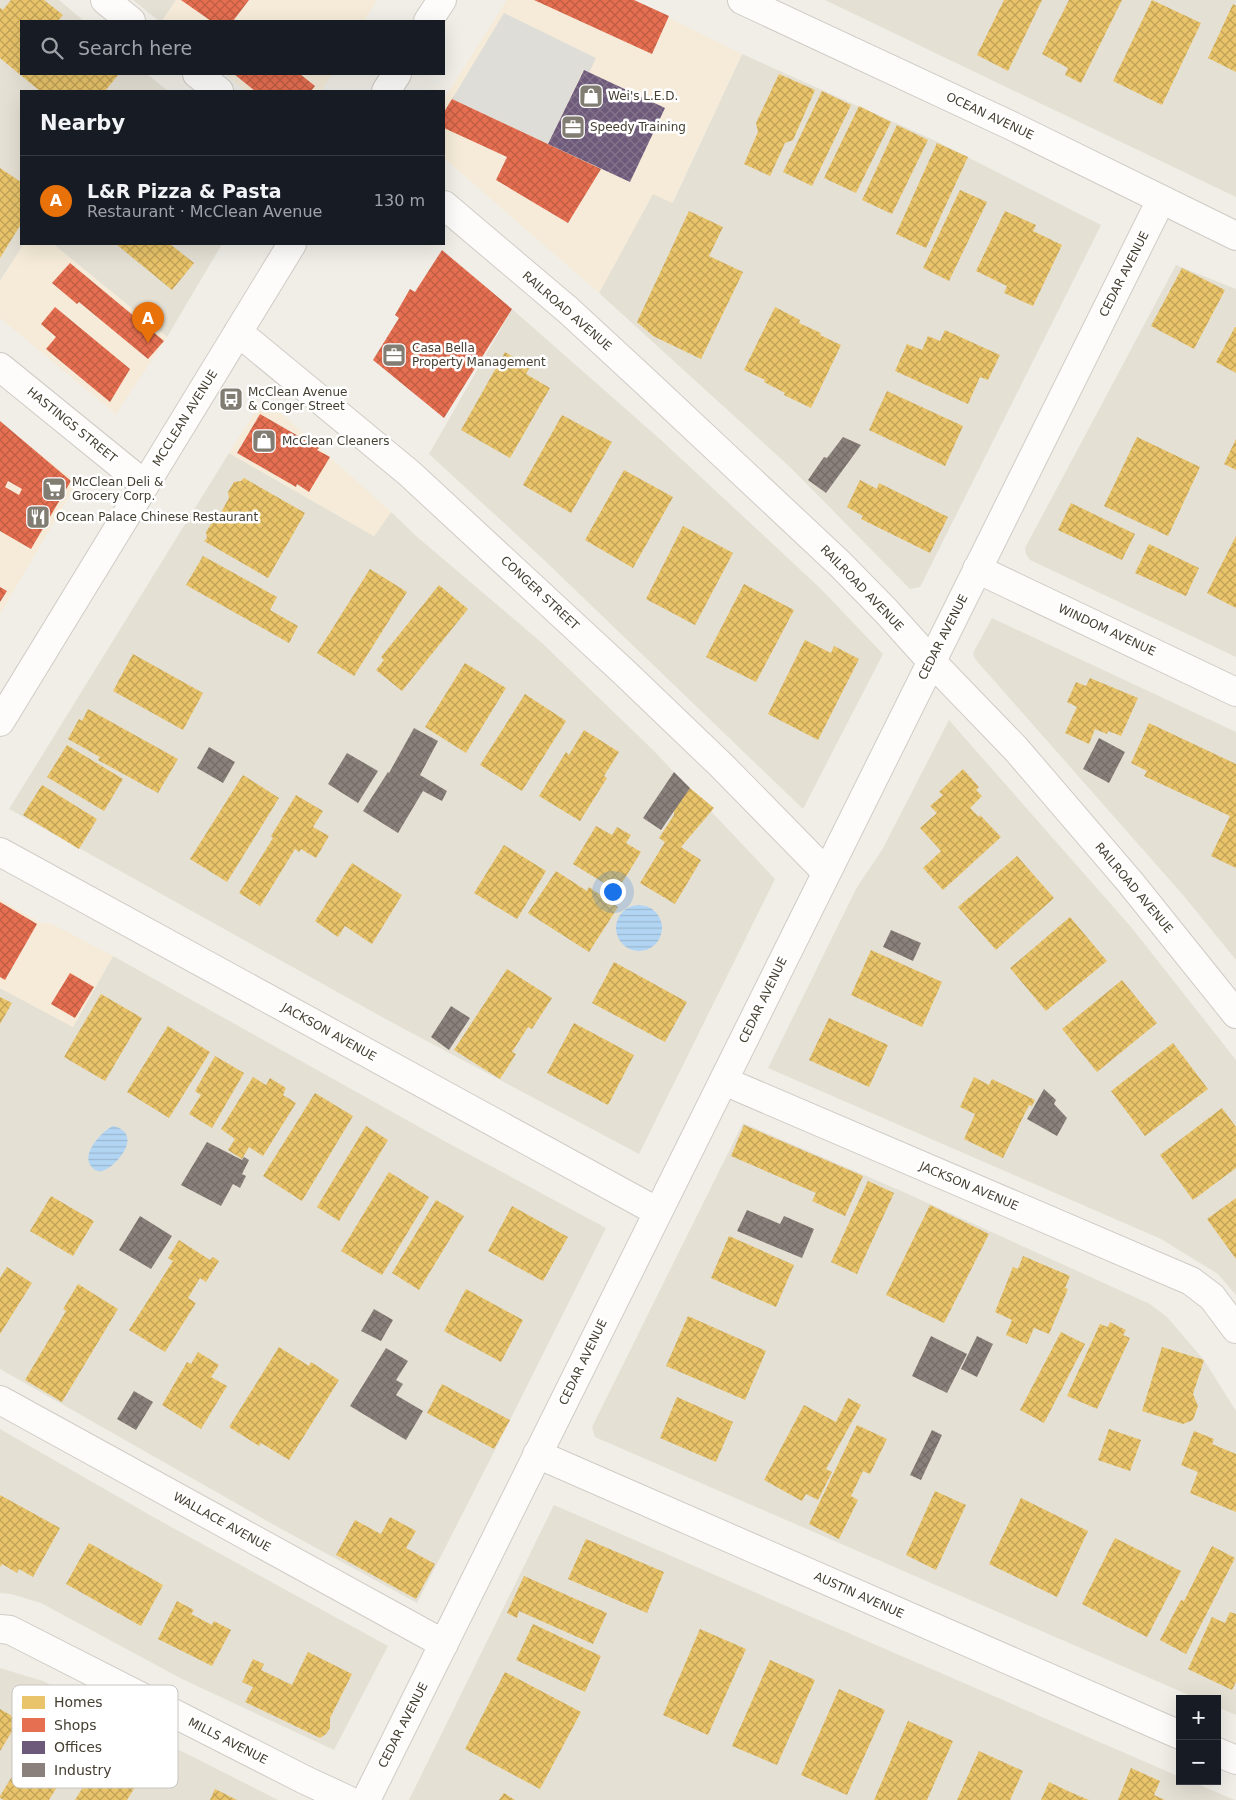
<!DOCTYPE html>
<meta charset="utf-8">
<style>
body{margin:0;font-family:"DejaVu Sans",sans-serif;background:#242831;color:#f1f3f6}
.controls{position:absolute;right:15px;bottom:15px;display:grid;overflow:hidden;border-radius:0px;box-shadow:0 5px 20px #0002}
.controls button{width:45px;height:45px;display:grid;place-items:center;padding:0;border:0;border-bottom:1px solid #363941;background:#171b24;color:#f1f3f6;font:25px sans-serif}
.you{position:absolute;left:612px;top:891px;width:18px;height:18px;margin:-12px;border:4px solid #fff;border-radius:50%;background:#1a73e8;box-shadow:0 0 0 8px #1a73e833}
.badge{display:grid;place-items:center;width:32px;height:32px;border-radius:50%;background:#827d72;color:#fff;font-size:16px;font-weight:700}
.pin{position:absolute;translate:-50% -41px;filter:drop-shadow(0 1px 2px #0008)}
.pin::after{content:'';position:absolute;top:26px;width:18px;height:15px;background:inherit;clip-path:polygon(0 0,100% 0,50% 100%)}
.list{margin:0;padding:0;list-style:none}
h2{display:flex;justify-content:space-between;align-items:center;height:65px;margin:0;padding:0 20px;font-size:21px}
h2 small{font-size:16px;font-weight:400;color:#9ea1a6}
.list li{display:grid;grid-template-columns:32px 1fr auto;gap:15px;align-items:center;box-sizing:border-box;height:90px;padding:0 20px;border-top:1px solid #363941}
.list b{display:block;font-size:19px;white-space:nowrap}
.list p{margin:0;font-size:16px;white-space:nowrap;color:#9ea1a6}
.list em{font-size:16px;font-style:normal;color:#9ea1a6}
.icon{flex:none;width:28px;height:28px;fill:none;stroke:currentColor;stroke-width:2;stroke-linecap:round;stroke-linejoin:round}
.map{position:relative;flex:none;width:1236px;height:1800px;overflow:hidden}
.search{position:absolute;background:#171b24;box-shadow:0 5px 20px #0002;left:20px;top:20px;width:425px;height:55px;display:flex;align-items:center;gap:12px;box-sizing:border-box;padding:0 18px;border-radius:0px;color:#9ea1a6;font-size:19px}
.panel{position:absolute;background:#171b24;box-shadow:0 5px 20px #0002;left:20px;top:90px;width:425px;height:155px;border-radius:0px}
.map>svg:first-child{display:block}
.residential{fill:#e5e0d4}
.commercial{fill:#f5ebd8}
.parking{fill:#dfddd7}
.water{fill:url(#water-rules)}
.homes{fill:url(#homes-cross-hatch)}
.shops{fill:url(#shops-cross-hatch);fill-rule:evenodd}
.offices{fill:url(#offices-cross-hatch)}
.industry{fill:url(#industry-cross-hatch)}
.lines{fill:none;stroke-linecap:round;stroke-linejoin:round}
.street-casing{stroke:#ceccc5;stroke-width:30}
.street{stroke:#fdfcfb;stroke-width:28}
.labels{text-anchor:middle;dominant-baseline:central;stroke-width:5;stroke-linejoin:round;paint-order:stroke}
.poi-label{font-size:12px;fill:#464033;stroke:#fff;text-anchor:start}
.street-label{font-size:12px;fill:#464033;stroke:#fff}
.key{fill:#fff;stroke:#c8c6c2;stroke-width:1}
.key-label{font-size:14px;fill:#464033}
</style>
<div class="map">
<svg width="1236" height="1800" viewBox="0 0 1236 1800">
<defs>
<pattern id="water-rules" width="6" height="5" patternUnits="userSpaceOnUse" patternTransform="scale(1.25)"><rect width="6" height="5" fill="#b2d5f3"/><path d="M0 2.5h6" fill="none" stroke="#9ab8d1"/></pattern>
<pattern id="homes-cross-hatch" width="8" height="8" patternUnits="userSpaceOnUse" patternTransform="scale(1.25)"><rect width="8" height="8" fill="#e9c46a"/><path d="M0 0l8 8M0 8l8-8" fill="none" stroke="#bfa158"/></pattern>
<pattern id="shops-cross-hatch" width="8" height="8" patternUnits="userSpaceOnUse" patternTransform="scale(1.25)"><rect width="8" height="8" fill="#e76f51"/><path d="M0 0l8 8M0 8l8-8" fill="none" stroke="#bd5d44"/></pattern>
<pattern id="offices-cross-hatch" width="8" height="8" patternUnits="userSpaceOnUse" patternTransform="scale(1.25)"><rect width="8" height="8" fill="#6d597a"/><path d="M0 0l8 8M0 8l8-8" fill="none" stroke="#84748c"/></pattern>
<pattern id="industry-cross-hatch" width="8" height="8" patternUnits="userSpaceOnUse" patternTransform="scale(1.25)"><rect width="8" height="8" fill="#8a817c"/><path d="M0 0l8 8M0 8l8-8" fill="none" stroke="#736b66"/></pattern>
</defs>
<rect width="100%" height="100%" fill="#f0eee7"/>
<!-- residential -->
<path class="residential" d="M0,0h59l25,21h-63v53h126l21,17h-147v153h3l-24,37z
M133,0h43l-14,21h-3z
M825,0h411v197l-186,-89z
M742,54l194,87 165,84 -181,362 -10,2 -120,-122 -191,-174 54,-100 20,9z
M53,244h169l-55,93z
M1176,265l60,24v368l-206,-97 -4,-6 -1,-6z
M512,309l149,131 159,148 63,66 -80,155 -260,-250 -114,-105z
M229,453l145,83 17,-24 24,23 126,107 113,109 121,128 -136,275 -248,-132 -382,-213z
M992,618l244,114v228l-53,-65 -208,-236 -2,-6z
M949,720l182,207 105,133v235l-18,-21 -57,-35 -393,-171 89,-181 25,-37z
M113,956l335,187 158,85 -109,218 -80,157 -141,-77 -276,-157v-381l73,39z
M743,1123l156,67 251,114 17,13 37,43 32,51v304l-19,-8v-8h-19l-603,-262 -3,-10z
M0,1429l155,89 233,128 -54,104 -152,-71 -141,-76 -30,-9 -11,-1z
M554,1505l626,272v4h10l45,19h-826z
M0,1668l43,13 235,119h-278z"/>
<!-- commercial -->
<path class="commercial" d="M176,0h201l-13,21h-202z
M507,0h126l109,54 -70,149 -19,-9 -54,99 -155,-135v-59z
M225,74h107l-11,17h-75z
M24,244h29l114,93 -51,77 -116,-96v-37z
M264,398l127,114 -17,24 -145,-83z
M0,422l77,61 -77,131z
M0,899l41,24 11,1 61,32 -40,71 -73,-39z"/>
<!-- parking -->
<path class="parking" d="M504,13l92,45 -7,15 -6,-3 -35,74 -96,-45z"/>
<!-- water -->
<path class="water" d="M616 928a23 23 0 1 1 46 0a23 23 0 1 1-46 0Z
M113,1126c34,8 -1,45 -12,45 -4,1 -8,-2 -10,-5 -10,-12 11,-35 22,-40z"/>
<!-- homes -->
<path class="homes" d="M11,0h33l19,15 -5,6h-37v53h98l-14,17h-65l-40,-33v-50l3,2z
M1004,0h38l-34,71 -31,-16z
M1069,0h53l-41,83 -16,-8 3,-7 -26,-14z
M1152,0l49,23 -39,82 -49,-24z
M1233,4l3,2v66l-28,-14z
M779,74l36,16 -22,50 -8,3 -15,33 -26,-12 14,-32 -2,-9z
M822,91l29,14 -39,81 -29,-14z
M859,106l32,16 -35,71 -32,-15z
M897,125l31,15 -36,74 -30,-14z
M937,143l31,14 -42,91 -30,-14z
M0,168l21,14v42l-21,34z
M960,190l27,12 -38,79 -26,-13z
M689,211l34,16 -14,29 34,16 -42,87 -48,-23 -16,-14z
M1005,211l31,14 -3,6 29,14 -29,61 -29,-13 3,-7 -31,-15z
M116,244h54l24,19 -22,27z
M1182,268l43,22 -31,59 -43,-23z
M775,307l25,13 -1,3 22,10 -1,2 21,10 -30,63 -27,-13 1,-2 -21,-11 1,-2 -21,-10z
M1235,327h1v46l-20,-11z
M945,330l55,25 -12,25 -8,-3 -12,27 -73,-33 12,-27 15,6 6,-14 12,5z
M505,352l25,15 -4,7 24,14 -40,70 -49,-28z
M887,391l76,35 -18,40 -76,-36z
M562,415l50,27 -41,71 -48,-28z
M1137,437l63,30 -32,69 -64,-30z
M1236,439v31l-12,-6z
M624,470l49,27 -40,71 -48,-28z
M244,478l61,35 -37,65 -64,-37 3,-3 -1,-6 5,-8 5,-3 13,-23 -1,-6 6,-10 7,-1z
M860,480l17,9 2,-6 69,34 -18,36 -69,-34 2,-3 -16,-9z
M1071,503l64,31 -13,26 -64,-30z
M683,526l50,27 -38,72 -49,-26z
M1236,536v72l-29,-15z
M1149,544l50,24 -13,28 -51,-23z
M203,556l74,41 -7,13 28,16 -9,17 -103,-58z
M370,569l37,23 -53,84 -37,-23z
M744,584l50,26 -38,72 -50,-25z
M439,585l29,24 -66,82 -26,-21 8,-10 -3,-3z
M805,640l26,13 3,-7 25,13 -41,81 -50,-26z
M133,654l70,39 -20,37 -70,-39z
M465,663l41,25 -40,65 -41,-26z
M1090,678l48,20 -17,38 -13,-5 -1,3 -12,-5 -6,15 -24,-11 12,-26 -10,-5 9,-20 10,4z
M525,694l41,27 -44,70 -42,-26z
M88,709l90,50 -20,34 -60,-33 2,-3 -32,-18 11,-20 3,2z
M1149,723l87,41v104l-25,-12 19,-40 -86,-40 3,-5 -16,-8z
M584,730l35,22 -15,24 3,2 -27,43 -41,-25 27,-44 3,3z
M67,745l56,34 -19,32 -57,-34z
M963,769l16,18 -3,3 6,6 -12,12 9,9 1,-2 21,22 -58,53 -20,-22 18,-17 -21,-23 17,-15 -7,-7 13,-11 -4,-3z
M243,775l36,23 -52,84 -37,-23z
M42,785l55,34 -18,30 -56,-34z
M690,788l24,20 -33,39 20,13 -26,44 -35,-21 25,-41 -6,-4 15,-23v-5z
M296,795l27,16 -10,16 16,9 -13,22 -15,-9 -2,3 -4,-3 -35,57 -21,-13 34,-55 -2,-2z
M596,826l16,9 5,-8 14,8 -5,8 15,9 -24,39 -44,-27z
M504,845l42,26 -29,48 -43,-26z
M1017,856l37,42 -58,52 -38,-43z
M352,863l50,32 -30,49 -27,-18 -7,11 -23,-16z
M556,871l31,20 2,-4 29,20 -29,45 -61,-39z
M1070,917l37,44 -61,50 -36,-43z
M871,950l71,32 -20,45 -71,-32z
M614,962l73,40 -22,40 -73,-39z
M507,969l45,29 -20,31 -4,-2 -16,25 4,2 -16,25 -46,-29z
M1122,980l35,43 -60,49 -35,-43z
M101,994l41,24 -37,63 -41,-24z
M0,997l12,6 -12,21z
M829,1018l59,27 -19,42 -60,-27z
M574,1023l60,32 -26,50 -61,-32z
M168,1026l42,26 -41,66 -42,-26z
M1173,1043l35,46 -63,47 -34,-45z
M215,1056l29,17 -32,55 -23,-14 12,-19 -6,-4z
M253,1077l13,8 4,-7 16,10 -3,7 13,8 -33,53 -14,-9 -7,12 -14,-9 7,-11 -14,-10z
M974,1077l15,8 3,-6 43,21 -3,6 -3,-1 -26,53 -39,-19 11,-25 -15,-7z
M315,1093l38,23 -51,85 -39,-25z
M1222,1108l14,19v41l-43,32 -33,-45z
M744,1125l119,51 -18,40 -33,-15 4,-8 -85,-37z
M366,1126l22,14 -49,81 -22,-14z
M389,1172l40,25 -47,78 -41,-24z
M868,1181l26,12 -37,81 -26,-12z
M51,1196l43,25 -21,35 -43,-25z
M1236,1198v61l-29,-40z
M436,1200l28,16 -45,74 -27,-17z
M930,1205l59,29 -45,89 -58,-28z
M512,1206l56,31 -25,44 -55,-30z
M729,1236l65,29 -18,42 -65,-29z
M179,1240l31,20 3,-3 6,4 -13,21 -6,-4 -12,20 8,5 -31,49 -36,-22 44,-69 -5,-3z
M1023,1256l47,20 -5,12 3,1 -19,45 -15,-6 -7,16 -21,-9 6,-15 -17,-8 18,-45 5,2z
M7,1267l25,16 -32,51v-56z
M78,1284l40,25 -56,93 -37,-22 41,-69 -3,-2z
M466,1289l57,31 -22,42 -57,-31z
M688,1316l78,35 -21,49 -79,-34z
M1110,1322l16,8 -3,5 7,3 -33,71 -30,-13 33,-72 8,3z
M1061,1332l24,12 -41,79 -24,-13z
M279,1347l30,19 2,-4 28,18 -50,80 -28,-17 -2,3 -30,-19z
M1162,1347l42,13 -11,34 5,12 -5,14 -10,4 -41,-13z
M198,1352l21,13 -8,12 16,9 -26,43 -39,-24 25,-43 4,2z
M442,1384l68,36 -16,29 -67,-36z
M677,1397l56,25 -17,40 -56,-24z
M848,1398l13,7 -35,64 6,3 -14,28 -12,-6 -4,7 -38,-21 40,-75 32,17z
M857,1425l30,14 -17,35 -7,-3 -12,25 7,4 -19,39 -30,-15z
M1109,1429l32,11 -11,31 -32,-11z
M1194,1431l20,8 -2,5 24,10v58l-46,-19 8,-21 -17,-7z
M935,1491l31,14 -30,65 -30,-15z
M0,1495l60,33 -27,49 -14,-8 -2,4 -15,-9 -2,3z
M1021,1498l67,33 -31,66 -68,-33z
M390,1517l26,14 -10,17 29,16 -19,35 -80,-44 19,-35 26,14z
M1115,1538l66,33 -34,66 -65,-33z
M586,1539l78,33 -17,41 -79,-34z
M89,1543l74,42 -22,41 -75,-42z
M1212,1546l23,12 -49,96 -26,-14 21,-40 3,1z
M524,1576l83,37 -14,31 -74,-33 -2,7 -10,-5z
M177,1601l17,9 -3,4 21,11 2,-4 17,9 -19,36 -54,-27z
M1230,1612l6,2v68l-4,8 -44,-21 24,-52 13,6z
M533,1624l68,32 -16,36 -69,-32z
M700,1629l46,20 -38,86 -45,-20z
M308,1652l44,22 -22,44v10l-4,6 -6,4 -75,-36 8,-15 -11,-5 11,-23 11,5 -3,6 31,15z
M770,1660l45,20 -38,85 -45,-19z
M505,1672l76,40 -41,77 -75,-40z
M839,1689l46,21 -38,85 -46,-20z
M0,1709l19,11 -19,31z
M52,1711l38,23 -41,66h-45l-4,-2v-2z
M908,1721l45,20 -26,59h-53z
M110,1743l38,23 -21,34h-52z
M979,1751l44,20 -13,29h-53z
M1131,1768l29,13 -6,14 11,5h-47z
M1049,1782l21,10 19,8h-48z
M215,1789l22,11h-27z
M504,1793l11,7h-16z"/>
<!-- shops -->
<path class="shops" d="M181,0h68l-16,21h-22z
M534,0h100l35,16 -17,38z
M234,74h66l15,12 -4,5h-56z
M452,99l149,70 -33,54 -72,-43 11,-23 -63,-29v-16z
M442,250l70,59 -68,109 -71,-58 26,-42 -4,-3 15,-26 5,3z
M70,263l94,78 -16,18 -69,-57 -2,2 -25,-21z
M55,307l75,62 -20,33 -64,-53 10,-12 -15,-13z
M260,414l59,34 -2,2 13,7 -21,35 -12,-8 -1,3 -59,-34z
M0,421l71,60 -40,68 -31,-18zM8,481l14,8 -3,6 -14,-8z
M0,587l7,4 -7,11z
M0,902l37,22 -32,56 -5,-3z
M70,973l24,14 -19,31 -24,-14z"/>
<!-- offices -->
<path class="offices" d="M584,70l81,38 -35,74 -82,-38z"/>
<!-- industry -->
<path class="industry" d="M843,437l18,8 -35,48 -18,-13 16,-23 3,1z
M414,728l24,13 -18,34 27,16 -5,10 -19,-10 -25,42 -35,-22 25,-39 1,1z
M1099,738l26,14 -16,31 -26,-14z
M209,747l26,15 -12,21 -26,-15z
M347,753l31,18 -20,32 -30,-19z
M674,772l16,16 -29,42 -18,-12z
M891,930l30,13 -8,18 -30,-14z
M451,1006l19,12 -21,32 -18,-13z
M1044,1089l12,11 -2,4 13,14 -10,18 -30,-17z
M207,1142l35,18 2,-3 5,3 -7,14 4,2 -6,12 -7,-4 -12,22 -40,-21z
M747,1210l33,14 4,-8 30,13 -12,29 -65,-27z
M140,1216l32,20 -21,33 -32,-19z
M374,1309l19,11 -12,21 -20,-10z
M931,1336l36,18 -20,39 -35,-17z
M977,1336l16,8 -16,33 -16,-8z
M386,1348l22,13 -12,19 7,4 -7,11 27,16 -17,29 -56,-34z
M134,1391l19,11 -17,28 -19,-11z
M932,1430l10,5 -21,45 -11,-5z"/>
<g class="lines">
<!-- street casing -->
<g class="street-casing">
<path id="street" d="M105,0l26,21
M742,0l270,126 224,110
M428,21l14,-21
M197,74l22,17
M386,91l11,-17
M444,205l124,105 79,73 193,181 46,47 45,50 85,88 114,133 106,132
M238,332l171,141 216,200 96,92 105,107
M0,367l144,117
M977,569l259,123
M0,722l292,-478
M0,852l658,360
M724,1081l467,200 21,16 24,32
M0,1400l444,244
M537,1454l643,281
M0,1629l10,1 295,150 43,20
M1217,1752l19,8
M366,1800l795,-1600"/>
</g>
<!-- street -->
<use href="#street" class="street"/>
</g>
<!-- icons -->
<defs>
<g id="shop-square" transform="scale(1.25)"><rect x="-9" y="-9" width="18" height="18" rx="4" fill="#827d72" stroke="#fff"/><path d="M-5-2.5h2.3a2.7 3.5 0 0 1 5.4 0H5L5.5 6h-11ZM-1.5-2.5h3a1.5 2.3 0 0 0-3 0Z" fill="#fff"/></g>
<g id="office-square" transform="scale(1.25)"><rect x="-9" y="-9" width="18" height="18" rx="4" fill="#827d72" stroke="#fff"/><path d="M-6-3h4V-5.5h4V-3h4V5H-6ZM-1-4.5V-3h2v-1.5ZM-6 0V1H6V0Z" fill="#fff"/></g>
<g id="bus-square" transform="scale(1.25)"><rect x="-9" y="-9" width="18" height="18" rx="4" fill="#827d72" stroke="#fff"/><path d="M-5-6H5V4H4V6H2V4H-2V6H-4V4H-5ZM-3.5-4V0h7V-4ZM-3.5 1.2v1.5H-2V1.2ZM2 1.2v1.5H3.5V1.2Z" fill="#fff"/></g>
<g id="supermarket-square" transform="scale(1.25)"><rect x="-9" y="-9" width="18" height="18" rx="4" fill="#827d72" stroke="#fff"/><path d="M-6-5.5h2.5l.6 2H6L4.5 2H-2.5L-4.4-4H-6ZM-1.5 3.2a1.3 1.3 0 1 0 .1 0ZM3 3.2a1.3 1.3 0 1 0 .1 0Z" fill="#fff"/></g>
<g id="restaurant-square" transform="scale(1.25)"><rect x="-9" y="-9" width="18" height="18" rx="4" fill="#827d72" stroke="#fff"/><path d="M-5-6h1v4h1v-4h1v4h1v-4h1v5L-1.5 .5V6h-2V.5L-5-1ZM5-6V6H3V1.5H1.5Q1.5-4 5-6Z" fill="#fff"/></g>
</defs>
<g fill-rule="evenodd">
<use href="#shop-square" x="591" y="96"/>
<use href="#office-square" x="573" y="127"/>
<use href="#office-square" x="394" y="355"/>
<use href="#bus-square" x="231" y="399"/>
<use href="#shop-square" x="264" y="441"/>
<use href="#supermarket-square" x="54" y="489"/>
<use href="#restaurant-square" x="38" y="517"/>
</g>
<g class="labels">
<!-- poi labels -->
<g class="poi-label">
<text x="608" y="96">Wei's L.E.D.</text>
<text x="590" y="127">Speedy Training</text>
<text x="412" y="348">Casa Bella<tspan x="412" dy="14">Property Management</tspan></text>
<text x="248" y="392">McClean Avenue<tspan x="248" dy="14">&amp; Conger Street</tspan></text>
<text x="282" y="441">McClean Cleaners</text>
<text x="72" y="482">McClean Deli &amp;<tspan x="72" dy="14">Grocery Corp.</tspan></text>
<text x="56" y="517">Ocean Palace Chinese Restaurant</text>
</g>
<!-- street labels -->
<g class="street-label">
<text transform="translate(990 116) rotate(25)">OCEAN AVENUE</text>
<text transform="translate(1124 274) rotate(-63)">CEDAR AVENUE</text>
<text transform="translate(567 311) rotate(41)">RAILROAD AVENUE</text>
<text transform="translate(185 418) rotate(-58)">MCCLEAN AVENUE</text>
<text transform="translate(72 425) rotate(39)">HASTINGS STREET</text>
<text transform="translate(862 588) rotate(46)">RAILROAD AVENUE</text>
<text transform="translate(540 593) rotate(43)">CONGER STREET</text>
<text transform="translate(1107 630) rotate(25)">WINDOM AVENUE</text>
<text transform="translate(943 637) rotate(-63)">CEDAR AVENUE</text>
<text transform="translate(1134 888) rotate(50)">RAILROAD AVENUE</text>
<text transform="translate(763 1000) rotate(-64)">CEDAR AVENUE</text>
<text transform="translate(329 1032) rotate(29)">JACKSON AVENUE</text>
<text transform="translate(969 1186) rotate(23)">JACKSON AVENUE</text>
<text transform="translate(583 1362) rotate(-64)">CEDAR AVENUE</text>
<text transform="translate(222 1522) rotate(29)">WALLACE AVENUE</text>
<text transform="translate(859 1595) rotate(24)">AUSTIN AVENUE</text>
<text transform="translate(403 1725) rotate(-63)">CEDAR AVENUE</text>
<text transform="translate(228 1741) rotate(27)">MILLS AVENUE</text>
</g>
</g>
<!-- legend -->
<rect x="12" y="1685" width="166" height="103" rx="8" class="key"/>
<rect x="22" y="1696" width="23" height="13" fill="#e9c46a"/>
<rect x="22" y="1718" width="23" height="14" fill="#e76f51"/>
<rect x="22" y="1741" width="23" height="13" fill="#6d597a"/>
<rect x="22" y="1763" width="23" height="14" fill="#8a817c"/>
<g class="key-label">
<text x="54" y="1707">Homes</text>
<text x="54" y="1730">Shops</text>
<text x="54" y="1752">Offices</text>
<text x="54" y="1775">Industry</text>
</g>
</svg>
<div class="controls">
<button>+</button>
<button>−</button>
</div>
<div class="you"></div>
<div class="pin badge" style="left:148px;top:343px;background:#e8710a">A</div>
<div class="search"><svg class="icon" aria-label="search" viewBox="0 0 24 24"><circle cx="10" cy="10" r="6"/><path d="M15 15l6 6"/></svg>Search here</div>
<section class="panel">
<h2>Nearby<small></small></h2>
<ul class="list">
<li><span class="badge" style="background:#e8710a">A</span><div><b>L&amp;R Pizza &amp; Pasta</b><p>Restaurant · McClean Avenue</p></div><em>130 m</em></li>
</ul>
</section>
</div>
